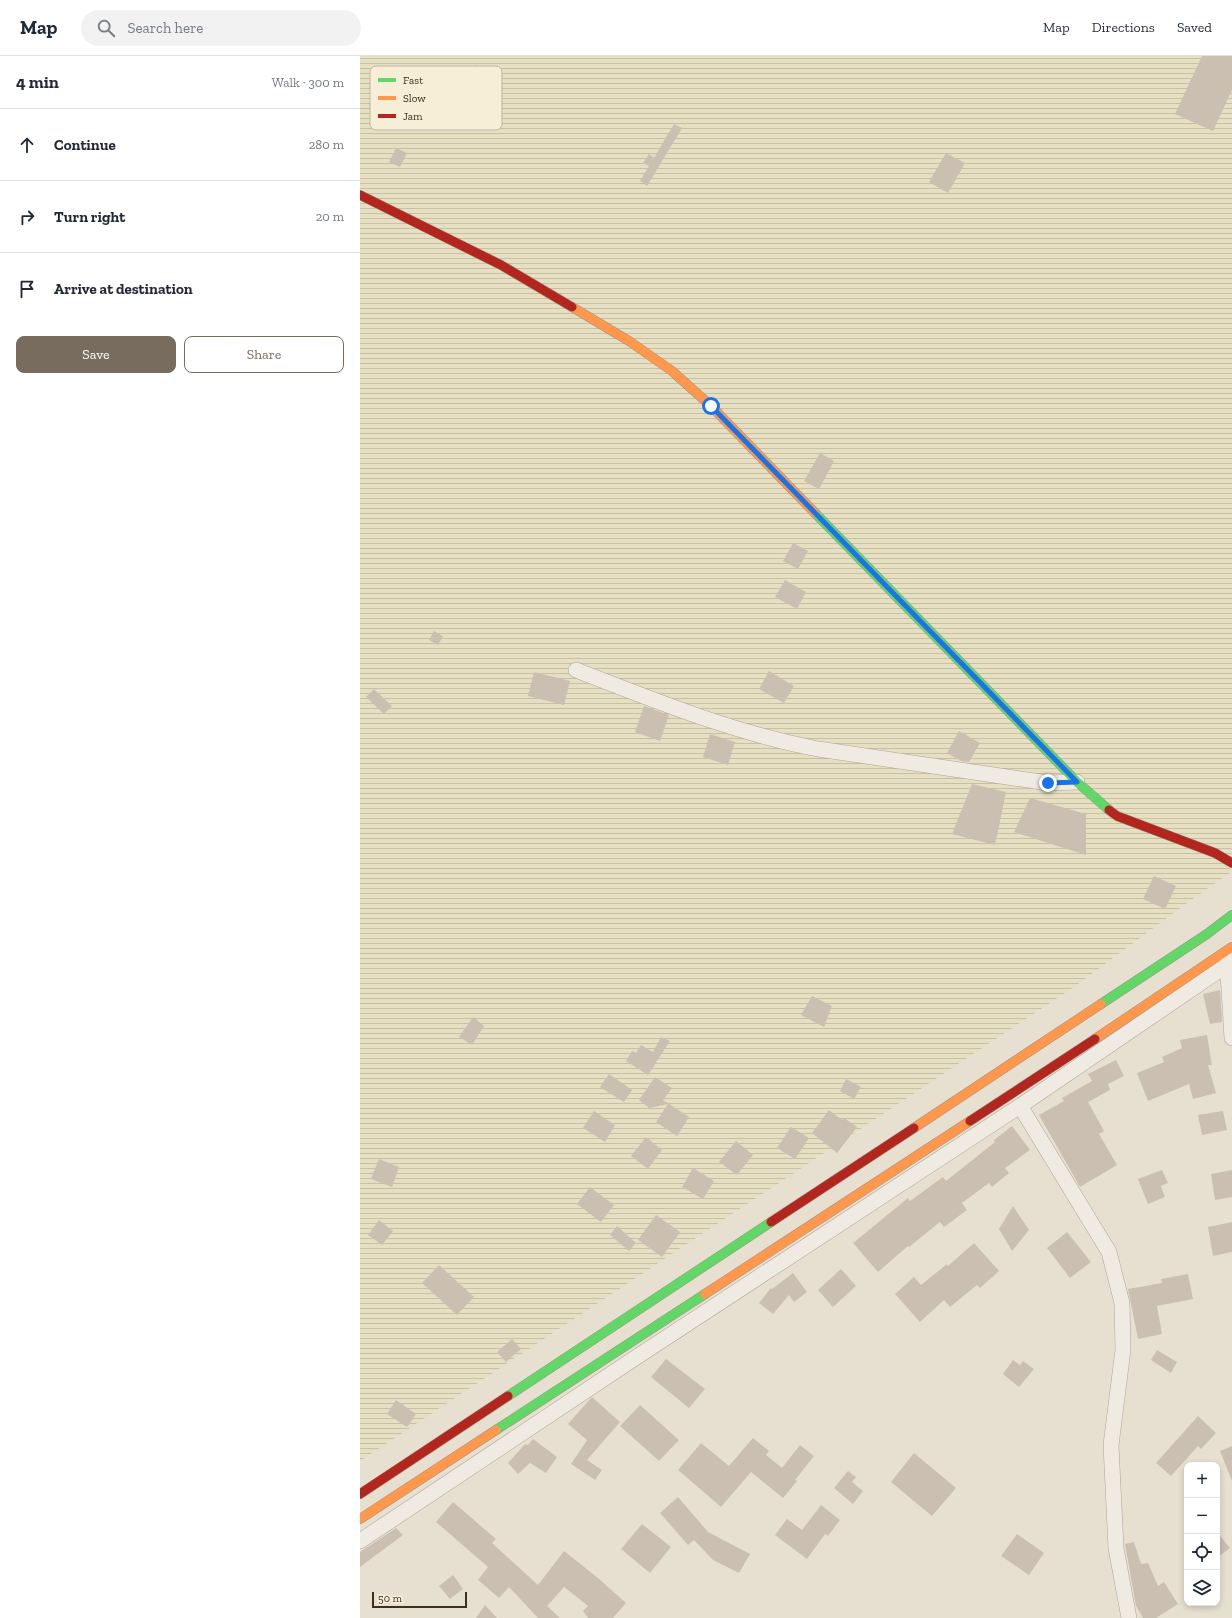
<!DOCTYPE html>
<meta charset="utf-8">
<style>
body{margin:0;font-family:"Zilla Slab",serif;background:#f2f2f3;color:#1f2937}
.controls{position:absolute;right:12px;bottom:12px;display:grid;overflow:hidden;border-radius:8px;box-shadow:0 2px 6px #0003}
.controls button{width:36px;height:36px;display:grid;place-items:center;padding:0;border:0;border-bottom:1px solid #e0e1e3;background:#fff;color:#1f2937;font:20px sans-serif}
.scale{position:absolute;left:12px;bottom:10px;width:95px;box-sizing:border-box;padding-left:4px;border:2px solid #3d2e20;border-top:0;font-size:11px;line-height:14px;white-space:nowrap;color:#3d2e20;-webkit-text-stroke:3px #f7eed8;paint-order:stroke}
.stop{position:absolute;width:12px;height:12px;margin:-9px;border:3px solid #1a73e8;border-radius:50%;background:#fff}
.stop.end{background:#1a73e8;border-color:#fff;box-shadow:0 1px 4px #0008}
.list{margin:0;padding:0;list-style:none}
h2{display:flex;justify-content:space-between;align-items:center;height:52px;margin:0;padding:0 16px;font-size:17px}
h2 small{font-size:13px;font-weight:400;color:#747a83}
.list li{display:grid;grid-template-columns:26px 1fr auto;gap:12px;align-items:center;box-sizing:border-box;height:72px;padding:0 16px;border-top:1px solid #e0e1e3}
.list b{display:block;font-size:15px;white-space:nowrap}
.list em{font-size:13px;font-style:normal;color:#747a83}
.actions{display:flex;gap:8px;padding:12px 16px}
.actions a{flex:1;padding:9px 0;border:1px solid #786c5e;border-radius:8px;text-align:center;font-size:14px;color:#786c5e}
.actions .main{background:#786c5e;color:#fff}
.icon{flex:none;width:22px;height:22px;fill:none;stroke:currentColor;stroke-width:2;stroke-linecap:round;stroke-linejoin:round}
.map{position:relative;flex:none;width:872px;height:1562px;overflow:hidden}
header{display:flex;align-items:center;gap:24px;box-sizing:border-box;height:56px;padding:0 20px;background:#fff;border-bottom:1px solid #e0e1e3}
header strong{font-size:19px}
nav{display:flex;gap:22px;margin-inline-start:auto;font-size:14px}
.search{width:280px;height:36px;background:#f2f2f3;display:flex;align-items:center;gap:10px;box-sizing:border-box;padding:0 14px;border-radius:22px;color:#747a83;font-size:15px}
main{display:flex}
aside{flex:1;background:#fff}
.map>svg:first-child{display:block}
.farmland{fill:url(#farmland-rules)}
.building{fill:#cbbfb2}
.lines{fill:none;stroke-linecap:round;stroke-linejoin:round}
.street-casing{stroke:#ada599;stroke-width:16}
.fast-casing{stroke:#9c958a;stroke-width:10}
.slow-casing{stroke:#9c958a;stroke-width:10}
.jam-casing{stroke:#9c958a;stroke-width:10}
.street{stroke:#efebe3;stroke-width:15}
.fast{stroke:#63d668;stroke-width:9}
.slow{stroke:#ff974d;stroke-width:9}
.jam{stroke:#b3261e;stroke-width:9}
.route{stroke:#1a73e8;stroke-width:5}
.key{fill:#f7eed8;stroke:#bfb4a1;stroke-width:1}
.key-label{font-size:11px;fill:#3d2e20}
</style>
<header>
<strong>Map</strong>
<div class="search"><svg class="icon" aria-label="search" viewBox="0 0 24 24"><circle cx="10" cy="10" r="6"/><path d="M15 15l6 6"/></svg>Search here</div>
<nav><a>Map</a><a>Directions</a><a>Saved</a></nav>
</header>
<main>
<aside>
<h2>4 min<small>Walk · 300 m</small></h2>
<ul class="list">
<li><svg class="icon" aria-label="ahead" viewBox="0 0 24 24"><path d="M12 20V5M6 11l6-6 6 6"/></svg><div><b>Continue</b></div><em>280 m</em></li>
<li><svg class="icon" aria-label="right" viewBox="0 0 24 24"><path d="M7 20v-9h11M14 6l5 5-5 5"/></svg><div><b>Turn right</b></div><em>20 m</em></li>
<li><svg class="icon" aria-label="arrive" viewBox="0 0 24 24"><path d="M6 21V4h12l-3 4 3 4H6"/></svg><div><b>Arrive at destination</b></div></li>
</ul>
<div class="actions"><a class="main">Save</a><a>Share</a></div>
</aside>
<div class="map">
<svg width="872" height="1562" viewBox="0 0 872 1562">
<defs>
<pattern id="farmland-rules" width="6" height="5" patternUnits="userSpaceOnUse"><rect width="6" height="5" fill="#e6dfc2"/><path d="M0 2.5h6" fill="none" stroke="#c6c0a6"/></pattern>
</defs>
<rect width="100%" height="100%" fill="#e7e0d1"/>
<!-- farmland -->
<path class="farmland" d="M0,0h872v790l-2,27 -43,30 -113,84 -714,474z"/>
<!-- building -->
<path class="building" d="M842,0h30v34l-19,41 -38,-17z
M116,9l22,11 -7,14 -22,-11z
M314,68l8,4 -35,58 -7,-5 9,-15 -6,-3 6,-9 5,4z
M36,92l11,5 -7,14 -11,-5z
M586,97l19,10 -17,30 -19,-11z
M460,397l14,8 -15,28 -15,-8z
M433,487l15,8 -10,18 -15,-8z
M425,524l21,12 -9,17 -22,-12z
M74,575l9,5 -5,9 -9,-5z
M409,615l25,15 -10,17 -25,-14z
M174,616l36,9 -6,24 -36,-9z
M14,633l18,17 -8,8 -18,-17z
M284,650l25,9 -9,26 -25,-9z
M599,675l21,12 -11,19 -8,-1 -14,-8z
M350,678l25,8 -7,23 -25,-8z
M612,728l34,8 -11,53 -43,-11z
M670,742l56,16v41l-72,-23z
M794,820l22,10 -11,23 -22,-10z
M860,934l2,32 -12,2 -7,-30z
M452,940l20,10 -8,21 -23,-12z
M113,961l11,9 -12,19 -13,-8z
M847,979l5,30h-4l8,28 -23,6 -4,-15 -41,17 -11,-28 27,-11 -2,-5 20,-9 -2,-8z
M301,981l9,4 -22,34 -22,-14 6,-10 4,2 5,-8 12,7z
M756,1004l8,16 -16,8 2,6 -22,12 16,29 -5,3 18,31 -37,22 -41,-72 25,-14 -2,-3 30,-17 -4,-7z
M249,1018l23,16 -8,12 -24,-15z
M295,1021l17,11 -9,12 26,17 -12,19 -21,-14 12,-18 -19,4 -10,-8z
M486,1023l15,8 -7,12 -14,-8z
M469,1054l13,10 2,-2 13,9 -20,26 -25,-20z
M234,1055l21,14 -10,17 -22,-14z
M863,1055l4,19 -25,5 -4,-20z
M652,1070l18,24 -25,18 4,5 -17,14 -3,-4 -27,20 5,7 -23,17 -4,-5 -31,25 -1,-1 -30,26 -25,-29 55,-45 2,3 33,-24 3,4 49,-39 -1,-2z
M431,1071l18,11 -14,21 -18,-11z
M286,1081l16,13 -14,19 -17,-13z
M376,1085l17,14 -16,20 -18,-13z
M19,1103l20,8 -7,20 -21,-8z
M333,1112l21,13 -11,18 -21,-12z
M802,1114l6,13 -7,3 4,11 -17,7 -10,-25z
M872,1114v27l-17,3 -4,-26z
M230,1131l24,18 -13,17 -24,-18z
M653,1150l16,24 -17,21 -13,-22z
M296,1159l24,17 -18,25 -24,-17z
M19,1164l14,11 -11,14 -14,-10z
M872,1166v30l-19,4 -5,-29z
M257,1170l19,17 -7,8 -19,-16z
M707,1176l24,30 -21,16 -23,-30z
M614,1187l25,28 -19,17 -3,-3 -27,22 -6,-7 -24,22 -25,-28 19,-17 7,8 26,-21 1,2z
M79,1209l35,32 -17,18 -35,-32z
M481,1213l15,17 -23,21 -15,-17z
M433,1217l14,19 -13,10 -5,-7 -16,19 -14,-11 12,-15 1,1z
M828,1218l5,25 -36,7 5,28 -24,5 -10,-50 34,-6 -1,-4z
M152,1283l9,10 -15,13 -9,-10z
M797,1294l20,12 -6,11 -20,-13z
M306,1303l39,30 -16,19 -38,-31z
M653,1304l7,5 3,-4 11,8 -15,18 -16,-13z
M232,1341l28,25 -33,38 15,10 -7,10 -24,-16 16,-24 -19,-16z
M36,1344l20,14 -9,13 -20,-13z
M280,1349l39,35 -20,21 -39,-35z
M838,1360l18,17 -15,16 -3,-3 -27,30 -15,-13z
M393,1382l16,13 -3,4 16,13 18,-23 14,11 -19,24 2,1 -14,17 -32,-26 -30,35 -43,-37 23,-27 28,23z
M173,1383l24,18 -11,16 -16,-10 -12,11 -10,-11 17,-19 3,1z
M872,1390v35l-12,-30z
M554,1397l42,35 -24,28 -41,-34z
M488,1415l8,6 -4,5 11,9 -10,13 -19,-16z
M318,1441l30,35 42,22 -11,19 -26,-13 -19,-20 -6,5 -28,-32z
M93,1446l43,37 -4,4 46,42 26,-34 34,27 28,25 -13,15h-25l-5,-7 5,-5 -24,-19 -17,19 13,12h-22l-29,-31 -10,11 -21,-18 10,-13 -52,-45z
M461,1449l19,15 -12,16 -3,-2 -18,25 -32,-24 12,-16 15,11z
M282,1468l29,23 -21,26 -29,-24z
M36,1472l7,7 -43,32v-15z
M857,1476l13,16 -13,10z
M657,1478l27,19 -15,22 -28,-19z
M774,1486l7,22 7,-1 10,23 6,-4 14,22 -22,14h-13l-7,-12 -11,-62z
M93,1519l10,14 -13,10 -11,-13z
M125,1549l12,13h-21z"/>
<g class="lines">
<!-- street casing -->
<g class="street-casing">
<path id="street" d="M216,614c80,31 158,63 242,79l230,34 29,-1
M867,901l5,81
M660,1050l89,146 13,51 1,47 -12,95 5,103 13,70
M0,1485l272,-181 388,-254 207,-141"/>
</g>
<!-- fast casing -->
<g class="fast-casing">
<path id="fast" d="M455,457l262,269 32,28
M741,948l106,-70 25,-19
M148,1340l263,-174
M136,1374l209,-136"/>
</g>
<!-- slow casing -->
<g class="slow-casing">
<path id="slow" d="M212,251l57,34 43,30 39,35 104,107
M735,983l137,-92
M554,1072l187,-124
M345,1238l265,-173
M0,1463l136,-89"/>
</g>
<!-- jam casing -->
<g class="jam-casing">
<path id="jam" d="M0,139l141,70 71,42
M749,754l8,6 98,37 17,10
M610,1065l125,-82
M411,1166l143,-94
M0,1438l148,-98"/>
</g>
<!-- street -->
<use href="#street" class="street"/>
<!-- fast -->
<use href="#fast" class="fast"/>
<!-- slow -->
<use href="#slow" class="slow"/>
<!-- jam -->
<use href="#jam" class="jam"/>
</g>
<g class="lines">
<!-- route -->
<path class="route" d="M351,350l366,376 -29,1"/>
</g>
<!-- legend -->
<rect x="10" y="10" width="132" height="64" rx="6" class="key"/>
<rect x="18" y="22" width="18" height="4" fill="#63d668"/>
<rect x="18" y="40" width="18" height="4" fill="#ff974d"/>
<rect x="18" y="58" width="18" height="4" fill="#b3261e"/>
<g class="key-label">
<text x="43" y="28">Fast</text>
<text x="43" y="46">Slow</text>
<text x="43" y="64">Jam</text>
</g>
</svg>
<div class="controls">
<button>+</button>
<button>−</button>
<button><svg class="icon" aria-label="locate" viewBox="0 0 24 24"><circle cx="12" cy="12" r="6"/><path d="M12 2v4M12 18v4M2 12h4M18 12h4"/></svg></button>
<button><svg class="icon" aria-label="layers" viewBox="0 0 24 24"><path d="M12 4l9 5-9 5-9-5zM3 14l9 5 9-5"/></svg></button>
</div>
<div class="scale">50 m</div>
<div class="stop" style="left:351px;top:350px"></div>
<div class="stop end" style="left:688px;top:727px"></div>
</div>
</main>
